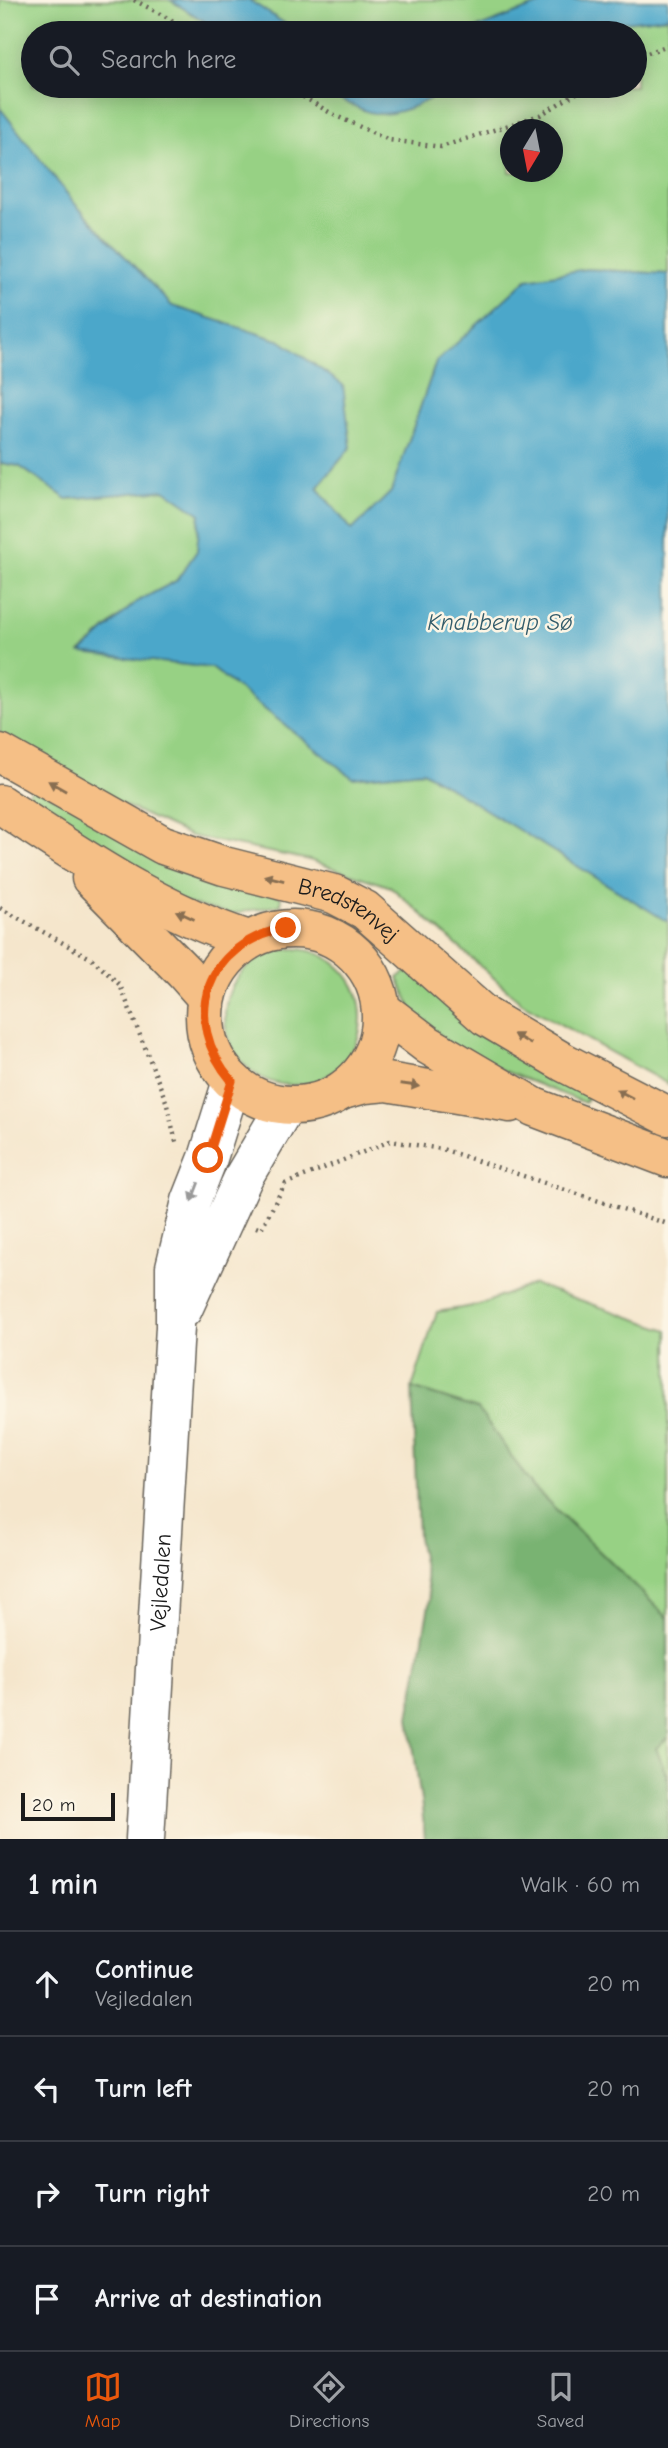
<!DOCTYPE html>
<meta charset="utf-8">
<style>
body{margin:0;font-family:"Comic Neue",sans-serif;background:#242831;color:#f1f3f6}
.compass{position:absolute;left:500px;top:119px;width:63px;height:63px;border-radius:50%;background:#171b24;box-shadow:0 4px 18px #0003;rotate:190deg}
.scale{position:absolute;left:21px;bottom:18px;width:94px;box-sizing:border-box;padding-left:7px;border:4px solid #1c1c1c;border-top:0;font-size:19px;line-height:24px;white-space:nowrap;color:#1c1c1c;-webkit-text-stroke:5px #fcf5e5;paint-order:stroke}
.stop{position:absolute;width:21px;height:21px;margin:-16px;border:5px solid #ea580c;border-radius:50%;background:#fff}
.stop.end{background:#ea580c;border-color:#fff;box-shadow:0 2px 7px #0008}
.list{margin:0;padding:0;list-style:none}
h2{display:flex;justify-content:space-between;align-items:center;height:91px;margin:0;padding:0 28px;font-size:30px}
h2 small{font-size:23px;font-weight:400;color:#9ea1a6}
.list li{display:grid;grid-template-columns:46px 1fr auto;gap:21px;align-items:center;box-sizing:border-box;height:105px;padding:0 28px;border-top:2px solid #363941}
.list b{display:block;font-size:26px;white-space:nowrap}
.list p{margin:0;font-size:23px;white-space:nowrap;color:#9ea1a6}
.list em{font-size:23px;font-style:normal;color:#9ea1a6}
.icon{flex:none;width:38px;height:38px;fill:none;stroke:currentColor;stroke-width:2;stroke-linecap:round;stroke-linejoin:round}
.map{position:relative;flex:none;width:668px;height:1839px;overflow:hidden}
.search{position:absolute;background:#171b24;box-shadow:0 4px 18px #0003;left:21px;right:21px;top:21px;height:77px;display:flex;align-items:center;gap:18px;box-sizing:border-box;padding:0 24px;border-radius:38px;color:#9ea1a6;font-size:26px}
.sheet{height:511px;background:#171b24}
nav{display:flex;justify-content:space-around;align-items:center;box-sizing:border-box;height:98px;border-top:2px solid #363941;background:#171b24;font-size:19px;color:#9ea1a6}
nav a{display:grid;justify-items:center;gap:4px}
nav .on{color:#ea580c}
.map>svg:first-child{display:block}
.green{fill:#97d184;stroke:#5a7650;stroke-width:2;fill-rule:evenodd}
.forest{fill:#79b372;stroke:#4a6847;stroke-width:2}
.water{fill:#4ca7ca;stroke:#346273;stroke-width:2}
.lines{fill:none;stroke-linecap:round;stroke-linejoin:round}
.minor-casing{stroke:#68635a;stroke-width:41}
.major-casing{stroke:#68635a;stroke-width:41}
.highway-casing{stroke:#68635a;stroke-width:41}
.path{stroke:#68635a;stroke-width:4.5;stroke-dasharray:2 5;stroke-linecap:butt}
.minor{stroke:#fff;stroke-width:38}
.major{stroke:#f5bf86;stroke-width:38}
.highway{stroke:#f5bf86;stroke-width:38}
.oneway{fill:#886e51}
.oneway2{fill:#999}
.route{stroke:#ea580c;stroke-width:9}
.labels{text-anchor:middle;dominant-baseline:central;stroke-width:5;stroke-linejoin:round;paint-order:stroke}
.street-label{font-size:23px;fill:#1c1c1c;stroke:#fcf5e5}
.water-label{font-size:24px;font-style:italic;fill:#325b6a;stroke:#fcf5e5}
</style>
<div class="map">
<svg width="668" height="1839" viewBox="0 0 668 1839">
<rect width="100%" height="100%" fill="#fcf5e5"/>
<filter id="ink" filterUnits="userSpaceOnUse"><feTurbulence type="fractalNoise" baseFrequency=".0143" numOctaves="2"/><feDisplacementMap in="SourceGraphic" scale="14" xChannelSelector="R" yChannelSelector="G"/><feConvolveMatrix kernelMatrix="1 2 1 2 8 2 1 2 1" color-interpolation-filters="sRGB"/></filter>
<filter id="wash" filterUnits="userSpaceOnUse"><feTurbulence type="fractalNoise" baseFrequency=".00686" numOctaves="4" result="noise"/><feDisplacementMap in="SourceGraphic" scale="28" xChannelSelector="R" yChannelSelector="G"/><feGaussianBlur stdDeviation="1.57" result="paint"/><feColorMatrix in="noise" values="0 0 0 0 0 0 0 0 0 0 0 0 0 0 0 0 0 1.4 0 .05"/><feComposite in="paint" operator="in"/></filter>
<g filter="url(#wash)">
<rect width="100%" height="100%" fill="#f5e6cc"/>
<!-- green -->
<path class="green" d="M0,0h170l53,33h-190v53h280l55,25 12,3 49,-15 24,-13h182v-53h-58l29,-9 62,-7v257l-82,-5 -135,81 -15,12 -45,130 -38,39 -36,-43 34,-41 -70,-106 -109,-35 -96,-101 -76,-97zM510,130h42v42h-42z
M249,0h302l-87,33h-165z
M0,463l19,3 48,33 98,-9 35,23 -3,38 -21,30 -40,21 -55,50 131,16 141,110 70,-7 245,151v162l-146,-81 -131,-116 -82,-27 -118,-24 -85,-39 -106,-62z
M33,787l248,110v8l-51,9 -52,-13 -152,-103z
M225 1017a68 68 0 1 1 136 0a68 68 0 1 1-136 0Z
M411,968l180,122 -6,13 -121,-48 -50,-40 -16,-37z
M533,1284l135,46v288l-135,-131 -55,-78 -66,-21 25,-76 42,-7z
M668,1737v43l-12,-32z"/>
<!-- forest -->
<path class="forest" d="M412,1388l66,21 55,78 135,131v119l-12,11 12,32v59h-243l-3,-31 -13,-91 21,-118 -12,-62z"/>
<!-- water -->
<path class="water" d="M170,0h79l50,33h-76z
M551,0h117v17l-62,7 -29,9h-113z
M313,86h140c-24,13 -56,34 -84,26 -19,-6 -38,-18 -56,-26z
M0,108l76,97 96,101 109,35 62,44 8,62 -34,41 35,42 39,-38 45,-130 91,-83 59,-10 82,5v648l-245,-151 -70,7 -141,-110 -131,-15 55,-51 40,-21 21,-30 3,-37 -35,-24 -98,9 -48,-33 -19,-3z"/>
</g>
<g filter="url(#ink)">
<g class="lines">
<!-- minor casing -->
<g class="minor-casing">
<g id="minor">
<path d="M183,1309l61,-133 42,-71"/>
<path id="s1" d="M145,1839l30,-512v-60l16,-66 17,-43 24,-77"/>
</g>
</g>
<!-- major casing -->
<g class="major-casing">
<path id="major" d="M205 1017a88 88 0 1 1 176 0a88 88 0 1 1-176 0Z"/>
</g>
<!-- highway casing -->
<g class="highway-casing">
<g id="highway">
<path id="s2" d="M0,753l163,92 61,21 110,28 31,16 120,106 78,46 105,54"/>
<path d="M0,804c77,51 160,108 249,136"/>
<path d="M91,878l93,94 22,25"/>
<path d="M382,1010l46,35 106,62 134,51"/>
<path d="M343,1090l22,-6 22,-2 123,21"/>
</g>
</g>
<!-- path -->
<path class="path" d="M134,0l62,33
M635,58l33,-13
M285,86l49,29 55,25 52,7 99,-32 48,-29
M0,908l92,51 28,26 46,116 10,41
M256,1227l5,2 24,-45 105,-43 52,8 226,75"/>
<!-- minor -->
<use href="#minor" class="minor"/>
<!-- major -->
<use href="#major" class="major"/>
<!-- highway -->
<use href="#highway" class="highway"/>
</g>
<!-- one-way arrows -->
<defs><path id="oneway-solid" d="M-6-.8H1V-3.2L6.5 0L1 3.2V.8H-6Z" transform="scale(1.75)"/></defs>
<g class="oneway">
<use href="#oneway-solid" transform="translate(57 786) rotate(-150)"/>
<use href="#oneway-solid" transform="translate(274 878) rotate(-166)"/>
<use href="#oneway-solid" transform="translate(185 915) rotate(-155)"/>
<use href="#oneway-solid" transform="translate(522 1039) rotate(-150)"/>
<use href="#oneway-solid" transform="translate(410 1085) rotate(8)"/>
<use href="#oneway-solid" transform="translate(625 1094) rotate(-152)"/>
</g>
<use class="oneway2" href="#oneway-solid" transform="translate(195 1192) rotate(111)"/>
</g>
<g class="lines" filter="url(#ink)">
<!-- route -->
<path class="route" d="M208,1158l24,-77c-53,-62 -26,-138 54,-153"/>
</g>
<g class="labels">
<!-- street labels -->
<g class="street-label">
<text stroke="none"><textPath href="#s2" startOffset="385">Bredstenvej</textPath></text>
<text stroke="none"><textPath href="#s1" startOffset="257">Vejledalen</textPath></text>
</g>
<!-- water labels -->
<g class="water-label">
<text x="500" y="622">Knabberup Sø</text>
</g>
</g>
</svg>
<svg class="compass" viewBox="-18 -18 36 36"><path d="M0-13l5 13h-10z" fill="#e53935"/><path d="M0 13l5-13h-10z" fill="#9ea1a6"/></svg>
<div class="scale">20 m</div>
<div class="stop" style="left:208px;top:1158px"></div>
<div class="stop end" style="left:286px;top:928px"></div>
<div class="search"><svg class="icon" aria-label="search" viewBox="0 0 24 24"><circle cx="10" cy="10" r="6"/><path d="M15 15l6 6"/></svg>Search here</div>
</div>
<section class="sheet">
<h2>1 min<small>Walk · 60 m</small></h2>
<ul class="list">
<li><svg class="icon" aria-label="ahead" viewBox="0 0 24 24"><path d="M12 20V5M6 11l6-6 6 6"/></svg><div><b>Continue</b><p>Vejledalen</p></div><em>20 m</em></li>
<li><svg class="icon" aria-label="left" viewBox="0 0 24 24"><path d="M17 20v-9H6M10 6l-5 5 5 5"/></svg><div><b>Turn left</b></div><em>20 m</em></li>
<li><svg class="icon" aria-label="right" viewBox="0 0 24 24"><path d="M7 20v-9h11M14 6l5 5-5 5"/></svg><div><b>Turn right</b></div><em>20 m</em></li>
<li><svg class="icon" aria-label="arrive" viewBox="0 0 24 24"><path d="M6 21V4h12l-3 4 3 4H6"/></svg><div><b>Arrive at destination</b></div></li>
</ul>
</section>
<nav>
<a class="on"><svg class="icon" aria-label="map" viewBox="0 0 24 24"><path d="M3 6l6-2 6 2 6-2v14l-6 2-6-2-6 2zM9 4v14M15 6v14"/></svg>Map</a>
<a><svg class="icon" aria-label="directions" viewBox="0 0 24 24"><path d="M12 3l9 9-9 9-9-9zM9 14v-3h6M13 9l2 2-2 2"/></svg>Directions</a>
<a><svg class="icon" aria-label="saved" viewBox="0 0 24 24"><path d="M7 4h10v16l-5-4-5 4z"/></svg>Saved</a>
</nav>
